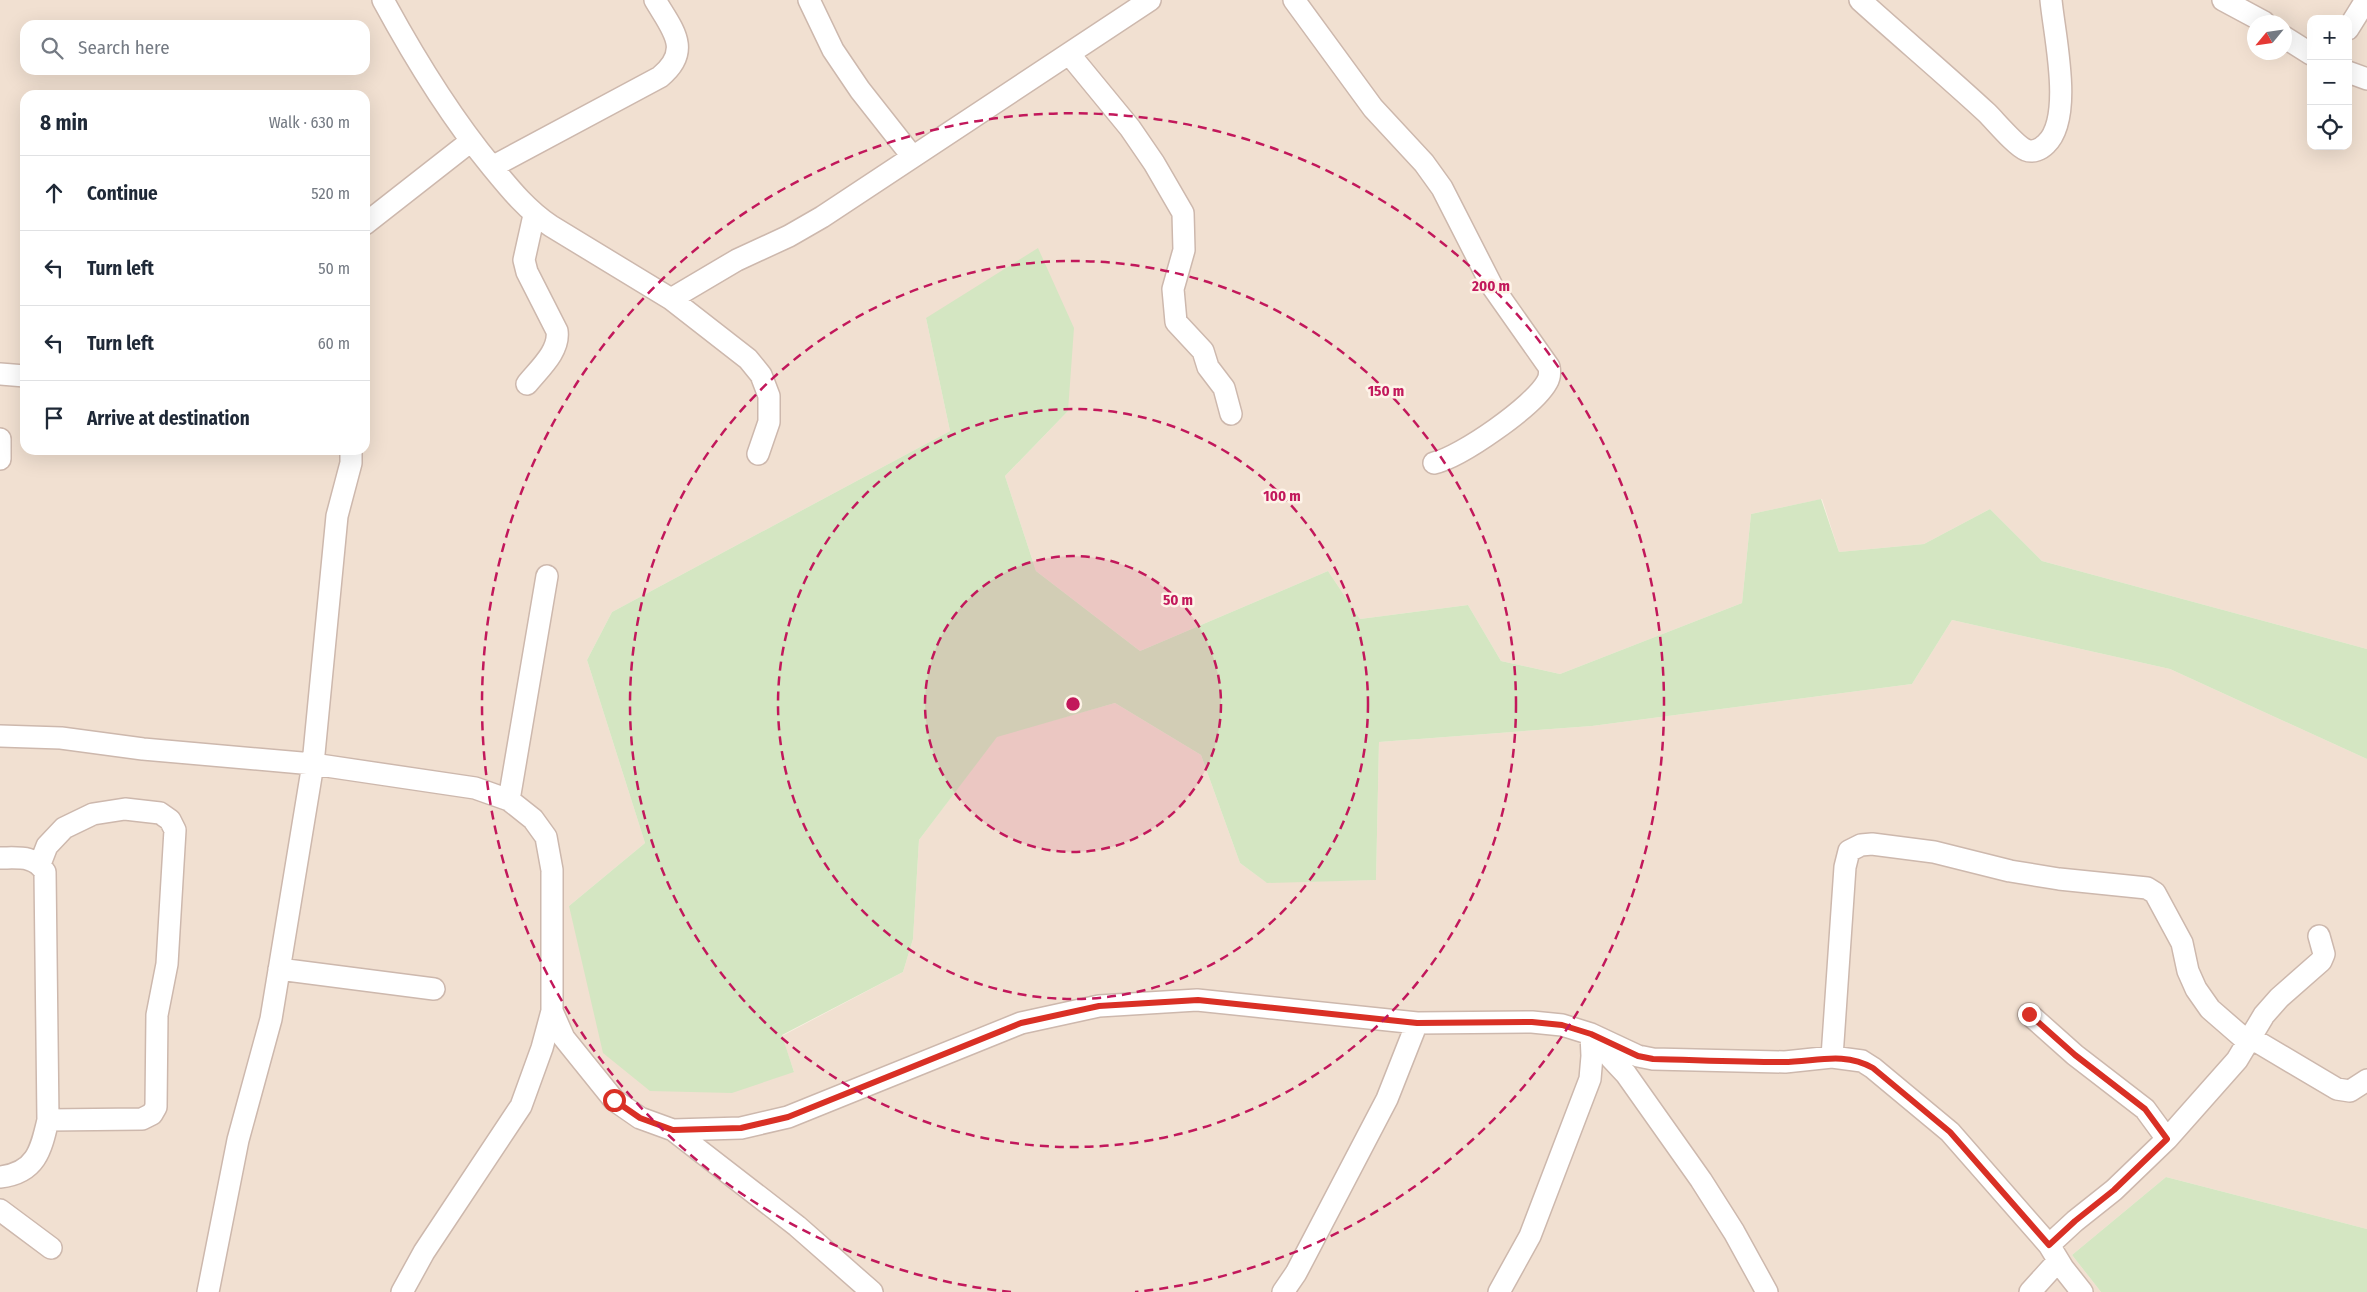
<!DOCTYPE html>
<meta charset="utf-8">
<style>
body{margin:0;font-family:"Fira Sans Condensed",sans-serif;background:#f2f2f3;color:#1f2937}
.controls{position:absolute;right:15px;top:15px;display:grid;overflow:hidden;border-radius:10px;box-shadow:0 5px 20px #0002}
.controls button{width:45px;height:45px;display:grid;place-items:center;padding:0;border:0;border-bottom:1px solid #e0e1e3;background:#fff;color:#1f2937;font:25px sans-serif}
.compass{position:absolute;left:2247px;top:15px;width:45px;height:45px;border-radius:50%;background:#fff;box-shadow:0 5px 20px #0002;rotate:241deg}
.stop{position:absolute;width:15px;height:15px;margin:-11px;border:4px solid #d93025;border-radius:50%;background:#fff}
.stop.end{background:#d93025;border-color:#fff;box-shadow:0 1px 5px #0008}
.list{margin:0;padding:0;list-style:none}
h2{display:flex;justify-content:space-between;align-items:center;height:65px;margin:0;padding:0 20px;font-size:21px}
h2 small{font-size:16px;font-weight:400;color:#747a83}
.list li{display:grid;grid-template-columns:32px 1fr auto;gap:15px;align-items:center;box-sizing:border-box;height:75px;padding:0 20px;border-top:1px solid #e0e1e3}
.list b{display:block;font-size:19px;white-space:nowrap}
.list em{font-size:16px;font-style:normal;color:#747a83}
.icon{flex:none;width:28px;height:28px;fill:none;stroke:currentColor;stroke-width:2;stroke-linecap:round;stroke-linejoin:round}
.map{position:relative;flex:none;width:2367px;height:1292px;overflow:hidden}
.search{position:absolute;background:#fff;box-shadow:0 5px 20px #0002;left:20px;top:20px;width:350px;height:55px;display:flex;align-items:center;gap:12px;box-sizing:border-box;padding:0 18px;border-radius:15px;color:#747a83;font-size:19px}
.panel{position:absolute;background:#fff;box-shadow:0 5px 20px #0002;left:20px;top:90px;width:350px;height:365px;border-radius:15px}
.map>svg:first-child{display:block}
.residential{fill:#f1e0d1;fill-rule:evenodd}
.green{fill:#d4e6c2}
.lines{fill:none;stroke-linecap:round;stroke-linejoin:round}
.minor-casing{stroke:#cdb8ad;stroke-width:24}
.minor{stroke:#fff;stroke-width:21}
.route{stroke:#d93025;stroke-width:6}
.ring{fill:none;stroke:#c2185b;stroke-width:2.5;stroke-dasharray:9 6}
.centre{fill:#c2185b;stroke:#fef3e8;stroke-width:2.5}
.ring-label{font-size:15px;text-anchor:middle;font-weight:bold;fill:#c2185b;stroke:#fef3e8;stroke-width:5;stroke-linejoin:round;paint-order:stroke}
</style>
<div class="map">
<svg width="2367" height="1292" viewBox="0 0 2367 1292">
<rect width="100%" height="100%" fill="#faefe2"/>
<!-- residential -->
<path class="residential" d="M0,0h2367v649l-325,-88 -52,-52 -66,35 -85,8 -17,-53 -71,15 -9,89 -182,71 -59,-13 -33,-56 -108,14 -32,-48 -188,80 -104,-80 -31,-95 63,-65 -142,-93 24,113 -338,181 -25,48 58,183 -76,63 225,166 -12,-36 121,-64 10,-33 6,-99 78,-104 118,-33 86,52 39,108 26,19 110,-2 3,-138 213,-16 320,-42 40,-64 218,49 197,90v470l-201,-52 -94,78 29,37h-2101zM2311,19h37v127h-37zM2254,22h30v30h-30zM25,25h340v45h-340zM25,95h340v355h-340z"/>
<!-- green -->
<path class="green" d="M1038,248l36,80 -6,83 -63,65 31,95 104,80 188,-80 32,48 108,-14 33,56 59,13 182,-71 9,-89 70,-15 18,53 85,-8 66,-35 52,52 325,88v110l-197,-90 -218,-49 -40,64 -320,42 -213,16 -3,138 -109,3 -27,-20 -39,-108 -86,-52 -118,34 -78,103 -6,99 -10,33 -121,63 12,37 -62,21 -82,-2 -47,-38 -34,-147 76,-63 -58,-183 25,-48 338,-181 -24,-113z
M2166,1177l201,52v63h-266l-29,-37z"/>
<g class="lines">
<!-- minor casing -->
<g class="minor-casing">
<path id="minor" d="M383,0c32,59 66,115 109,167 18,22 35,43 59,59l120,73 77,60 13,16 8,21v26l-11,32
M809,0l24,50 27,40 52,66
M1294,0l79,108 51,55 18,25 50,98 57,81c1,5 1,10 -2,15 -13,24 -86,75 -113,81
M1860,0c42,38 86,75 127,113 9,9 29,33 39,37 7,3 15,-1 20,-6 28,-26 8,-110 5,-144
M2223,0l41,22
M2348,29l18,-29
M2284,37l27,17
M1070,55l60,73 24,35 29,50 1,37 -11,39 3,33 27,29 5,16 16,21 7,26
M2348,72l19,7
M492,167l168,-90c33,-27 12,-48 -5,-77
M365,224l106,-83
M671,299l66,-39 52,-24 33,-19 328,-217
M0,374l25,2
M527,384c12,-15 33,-33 30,-53l-30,-59 -3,-12 10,-45
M0,439v20
M0,736l61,2 82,11 170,15 162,24 34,12 24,19 13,18 6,33v141l-10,37 -21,58 -97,146 -22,40
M509,800l38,-224
M0,858c18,0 35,-3 45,14l3,248c-7,30 -12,53 -48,57
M40,864l7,-18 17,-18 29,-14 32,-5 35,4 10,7 5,10 -8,134 -10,51 -1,92 -4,7 -10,5 -94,1
M279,969l155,20
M552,1011l12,27 50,62 26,18 33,12 68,-2 47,-11 233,-94 78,-17 98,-6 220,23 115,-1 30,3 29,9 47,22 15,3 132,3 47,-5 30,4 11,7 77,64 99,113 14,23 19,24
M2029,1014l46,41 70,54 22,30
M2251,1038l86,51 13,2 17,-11
M1600,1039l11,19 15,16 75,106 33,52 33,60
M1832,1057l13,-190 4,-16 12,-6 11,-1 62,8 76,19 49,8 88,9 8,5 27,50 6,28 8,18 14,20 38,33
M673,1130l124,96 75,66
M0,1210l51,38
M2049,1245l26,-24 39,-31 53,-51 70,-79 27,-45 15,-17 42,-37 3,-7 -5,-18
M208,1292l30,-152 33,-121 42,-255 24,-248 14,-53v-13
M1283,1292l13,-19 91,-174 30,-76
M1499,1292l31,-56 60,-157 2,-23 -1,-22
M2030,1292l28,-31"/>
</g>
<!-- minor -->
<use href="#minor" class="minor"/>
</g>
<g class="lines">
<!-- route -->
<path class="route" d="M614,1100l26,18 33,12 68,-2 47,-11 233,-94 78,-17 99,-6 219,23 115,-1 30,3 29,9 47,22 15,3c43,1 87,3 130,3 32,0 60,-11 90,6l77,64 99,113 26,-24 39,-31 53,-51 -22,-30 -70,-54 -46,-41"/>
</g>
<!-- distance rings -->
<circle cx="1073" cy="704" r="148" fill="#c2185b" fill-opacity=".12"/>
<g class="ring">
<circle cx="1073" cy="704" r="148"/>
<circle cx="1073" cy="704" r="295"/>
<circle cx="1073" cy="704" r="443"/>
<path d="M1011 1292A591 591 0 1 1 1135 1292"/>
</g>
<circle cx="1073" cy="704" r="8" class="centre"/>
<g class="ring-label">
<text x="1491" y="291">200 m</text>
<text x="1386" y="396">150 m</text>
<text x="1282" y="501">100 m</text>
<text x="1178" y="605">50 m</text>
</g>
</svg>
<div class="controls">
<button>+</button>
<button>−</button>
<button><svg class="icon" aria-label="locate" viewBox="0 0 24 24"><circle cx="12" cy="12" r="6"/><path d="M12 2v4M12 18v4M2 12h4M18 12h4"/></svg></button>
</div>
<svg class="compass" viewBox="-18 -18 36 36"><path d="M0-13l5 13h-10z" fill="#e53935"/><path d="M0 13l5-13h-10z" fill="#747a83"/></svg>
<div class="stop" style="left:614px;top:1100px"></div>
<div class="stop end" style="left:2029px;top:1014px"></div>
<div class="search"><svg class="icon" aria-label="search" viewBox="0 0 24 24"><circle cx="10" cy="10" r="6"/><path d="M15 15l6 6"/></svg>Search here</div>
<section class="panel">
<h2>8 min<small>Walk · 630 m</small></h2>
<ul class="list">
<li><svg class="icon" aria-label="ahead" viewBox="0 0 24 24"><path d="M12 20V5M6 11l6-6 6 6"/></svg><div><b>Continue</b></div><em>520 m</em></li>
<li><svg class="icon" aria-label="left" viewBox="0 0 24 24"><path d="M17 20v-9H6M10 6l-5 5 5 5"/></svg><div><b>Turn left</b></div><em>50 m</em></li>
<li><svg class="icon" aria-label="left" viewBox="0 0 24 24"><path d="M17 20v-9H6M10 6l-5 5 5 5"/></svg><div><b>Turn left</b></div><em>60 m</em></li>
<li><svg class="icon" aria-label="arrive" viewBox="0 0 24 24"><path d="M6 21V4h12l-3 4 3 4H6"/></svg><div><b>Arrive at destination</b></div></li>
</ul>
</section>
</div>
